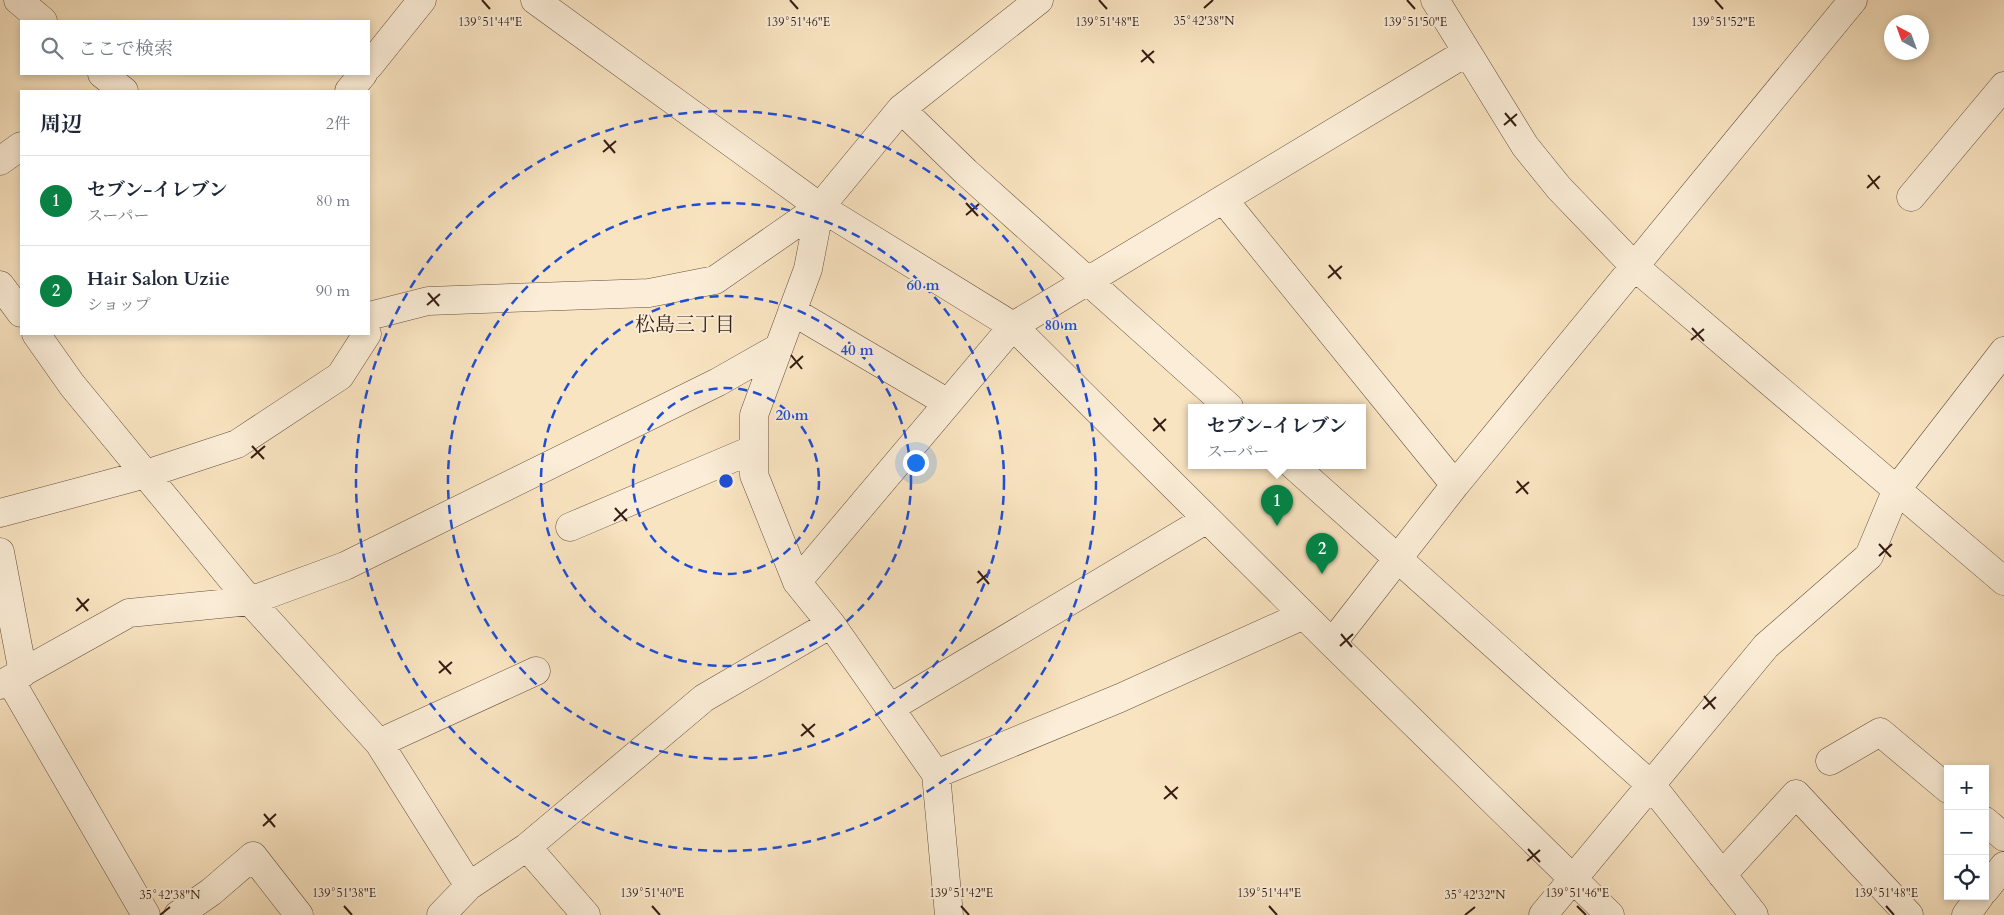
<!DOCTYPE html>
<html lang="ja">
<meta charset="utf-8">
<style>
body{margin:0;font-family:Cardo,"Noto Serif JP",serif;background:#f2f2f3;color:#1f2937}
.controls{position:absolute;right:15px;bottom:15px;display:grid;overflow:hidden;border-radius:0px;box-shadow:0 2px 8px #0003}
.controls button{width:45px;height:45px;display:grid;place-items:center;padding:0;border:0;border-bottom:1px solid #e0e1e3;background:#fff;color:#1f2937;font:25px sans-serif}
.compass{position:absolute;left:1884px;top:15px;width:45px;height:45px;border-radius:50%;background:#fff;box-shadow:0 2px 8px #0003;rotate:319deg}
.you{position:absolute;left:915px;top:462px;width:18px;height:18px;margin:-12px;border:4px solid #fff;border-radius:50%;background:#1a73e8;box-shadow:0 0 0 8px #1a73e833}
.badge{display:grid;place-items:center;width:32px;height:32px;border-radius:50%;background:#0b8043;color:#fff;font-size:16px;font-weight:700}
.pin{position:absolute;translate:-50% -41px;filter:drop-shadow(0 1px 2px #0008)}
.pin::after{content:'';position:absolute;top:26px;width:18px;height:15px;background:inherit;clip-path:polygon(0 0,100% 0,50% 100%)}
.popup{position:absolute;left:1188px;top:404px;width:178px;height:65px;box-sizing:border-box;display:grid;place-content:center;border-radius:0px;background:#fff;filter:drop-shadow(0 1px 4px #0005);font-size:16px;white-space:nowrap;color:#747a83}
.popup b{font-size:19px;color:#1f2937}
.popup::after{content:'';position:absolute;left:50%;top:100%;margin-left:-10px;border:10px solid transparent;border-top-color:#fff}
.list{margin:0;padding:0;list-style:none}
h2{display:flex;justify-content:space-between;align-items:center;height:65px;margin:0;padding:0 20px;font-size:21px}
h2 small{font-size:16px;font-weight:400;color:#747a83}
.list li{display:grid;grid-template-columns:32px 1fr auto;gap:15px;align-items:center;box-sizing:border-box;height:90px;padding:0 20px;border-top:1px solid #e0e1e3}
.list b{display:block;font-size:19px;white-space:nowrap}
.list p{margin:0;font-size:16px;white-space:nowrap;color:#747a83}
.list em{font-size:16px;font-style:normal;color:#747a83}
.icon{flex:none;width:28px;height:28px;fill:none;stroke:currentColor;stroke-width:2;stroke-linecap:round;stroke-linejoin:round}
.map{position:relative;flex:none;width:2004px;height:915px;overflow:hidden}
.search{position:absolute;background:#fff;box-shadow:0 2px 8px #0003;left:20px;top:20px;width:350px;height:55px;display:flex;align-items:center;gap:12px;box-sizing:border-box;padding:0 18px;border-radius:0px;color:#747a83;font-size:19px}
.panel{position:absolute;background:#fff;box-shadow:0 2px 8px #0003;left:20px;top:90px;width:350px;height:245px;border-radius:0px}
.map>svg:first-child{display:block}
.lines{fill:none;stroke-linecap:round;stroke-linejoin:round}
.minor-casing{stroke:#654f3e;stroke-width:29}
.minor{stroke:#fbedd7;stroke-width:28}
.ticks{fill:none;stroke:#341d13;stroke-width:2}
.ring{fill:none;stroke:#1d4ed8;stroke-width:2.5;stroke-dasharray:9 6}
.labels{text-anchor:middle;dominant-baseline:central;stroke-width:4;stroke-linejoin:round;paint-order:stroke}
.neighbourhood-label{font-size:20px;fill:#341d13;stroke:#fbedd7}
.ticks-label{font-size:12px;text-anchor:middle;fill:#341d13;stroke:#fbedd7;stroke-width:4;stroke-linejoin:round;paint-order:stroke}
.centre{fill:#1d4ed8;stroke:#fbedd7;stroke-width:2.5}
.ring-label{font-size:15px;text-anchor:middle;font-weight:bold;fill:#1d4ed8;stroke:#fbedd7;stroke-width:4;stroke-linejoin:round;paint-order:stroke}
</style>
<div class="map">
<svg width="2004" height="915" viewBox="0 0 2004 915">
<rect width="100%" height="100%" fill="#f9e4c1"/>
<filter id="stains"><feTurbulence type="fractalNoise" baseFrequency=".004" numOctaves="4"/><feColorMatrix values="0 0 0 0 .2 0 0 0 0 .09 0 0 0 0 .02 0 0 0 .5 -.17"/></filter>
<radialGradient id="worn" r=".72"><stop offset=".6" stop-color="#630" stop-opacity="0"/><stop offset="1" stop-color="#630" stop-opacity=".3"/></radialGradient>
<g class="lines">
<!-- minor casing -->
<g class="minor-casing">
<path id="minor" d="M18,0l25,21
M535,0l285,207 193,119 319,317 278,272
M1435,0l90,146 34,42 76,79 369,314
M369,66l53,-66
M102,74l22,17
M349,91l14,-17
M901,109l65,63 263,235
M0,161l21,-15
M1911,197l93,-111
M1223,199l232,286
M820,207l-12,62 -54,146v60l43,107 34,42 105,150 13,141
M0,285l21,28
M792,311l156,92
M369,316l59,-15 221,-8 66,-13 105,-73 81,-98 138,-109
M36,334l36,51 178,216 129,142 90,143
M1293,465l359,321 102,129
M0,513l146,-39 91,-30 103,-68 27,-42
M570,527l184,-78
M0,552l23,121
M797,582l216,-256 454,-274
M1332,643l123,-158 398,-485
M10,680l136,235
M0,685l129,-72 121,-12 95,-35 373,-184 60,-34
M890,708l317,-189
M379,743l157,-72
M1830,761l50,-29 68,57
M936,774l184,-76 184,-83
M1985,821l19,16
M527,847l59,68
M1722,875l74,-81 113,121
M1985,890l19,-24
M178,915l33,-23 42,-36 46,59
M441,915l28,-29 58,-39 177,-149 127,-74
M1543,915l223,-269 103,-90 28,-67 107,-138
M1966,915l14,-19"/>
</g>
<!-- minor -->
<use href="#minor" class="minor"/>
</g>
<!-- ticks -->
<path class="ticks" d="M482,0l8,9M790,0l8,9M1099,0l8,9M1407,0l8,9M1715,0l8,9M1204,8l9,-8M1142,50l12,13M1141,62l13,-11M1505,113l11,13M1504,125l13,-11M604,140l11,13M603,152l13,-11M1868,175l11,14M1867,188l13,-12M966,203l12,13M966,215l13,-11M1329,265l12,14M1328,278l14,-12M428,293l11,13M427,305l13,-11M1692,328l12,13M1691,340l13,-11M791,355l11,14M790,368l13,-12M1154,418l11,13M1153,431l13,-12M252,446l12,13M251,458l14,-12M1517,481l11,13M1516,493l13,-11M615,508l12,13M614,521l13,-12M1879,544l12,13M1879,556l13,-12M978,571l11,13M977,583l13,-11M77,598l11,13M76,611l13,-12M1341,634l11,13M1340,646l13,-12M439,661l12,13M439,673l13,-11M1704,696l11,13M1703,709l13,-12M802,724l12,13M801,736l14,-12M1165,786l12,13M1164,799l14,-12M264,814l11,13M263,826l13,-12M1528,849l12,13M1527,861l13,-11M344,906l8,9M652,906l8,9M961,906l8,9M1269,906l8,9M1577,906l9,9M1886,906l8,9M160,915l10,-8M1465,915l10,-8"/>
<!-- distance rings -->
<g class="ring">
<circle cx="726" cy="481" r="93"/>
<circle cx="726" cy="481" r="185"/>
<circle cx="726" cy="481" r="278"/>
<circle cx="726" cy="481" r="370"/>
</g>
<g class="labels">
<!-- neighbourhood labels -->
<g class="neighbourhood-label">
<text x="685" y="324">松島三丁目</text>
</g>
</g>
<g class="ticks-label">
<text x="1204" y="25">35°42'38"N</text>
<text x="1723" y="26">139°51'52"E</text>
<text x="490" y="26">139°51'44"E</text>
<text x="798" y="26">139°51'46"E</text>
<text x="1107" y="26">139°51'48"E</text>
<text x="1415" y="26">139°51'50"E</text>
<text x="344" y="897">139°51'38"E</text>
<text x="652" y="897">139°51'40"E</text>
<text x="961" y="897">139°51'42"E</text>
<text x="1269" y="897">139°51'44"E</text>
<text x="1577" y="897">139°51'46"E</text>
<text x="1886" y="897">139°51'48"E</text>
<text x="170" y="899">35°42'38"N</text>
<text x="1475" y="899">35°42'32"N</text>
</g>
<circle cx="726" cy="481" r="8" class="centre"/>
<g class="ring-label">
<text x="923" y="290">60 m</text>
<text x="1061" y="330">80 m</text>
<text x="857" y="355">40 m</text>
<text x="792" y="420">20 m</text>
</g>
<rect width="100%" height="100%" filter="url(#stains)"/>
<rect width="100%" height="100%" fill="url(#worn)"/>
</svg>
<div class="controls">
<button>+</button>
<button>−</button>
<button><svg class="icon" aria-label="locate" viewBox="0 0 24 24"><circle cx="12" cy="12" r="6"/><path d="M12 2v4M12 18v4M2 12h4M18 12h4"/></svg></button>
</div>
<svg class="compass" viewBox="-18 -18 36 36"><path d="M0-13l5 13h-10z" fill="#e53935"/><path d="M0 13l5-13h-10z" fill="#747a83"/></svg>
<div class="you"></div>
<div class="pin badge" style="left:1277px;top:526px">1</div>
<div class="popup"><b>セブン-イレブン</b>スーパー</div>
<div class="pin badge" style="left:1322px;top:574px">2</div>
<div class="search"><svg class="icon" aria-label="search" viewBox="0 0 24 24"><circle cx="10" cy="10" r="6"/><path d="M15 15l6 6"/></svg>ここで検索</div>
<section class="panel">
<h2>周辺<small>2件</small></h2>
<ul class="list">
<li><span class="badge">1</span><div><b>セブン-イレブン</b><p>スーパー</p></div><em>80 m</em></li>
<li><span class="badge">2</span><div><b>Hair Salon Uziie</b><p>ショップ</p></div><em>90 m</em></li>
</ul>
</section>
</div>
